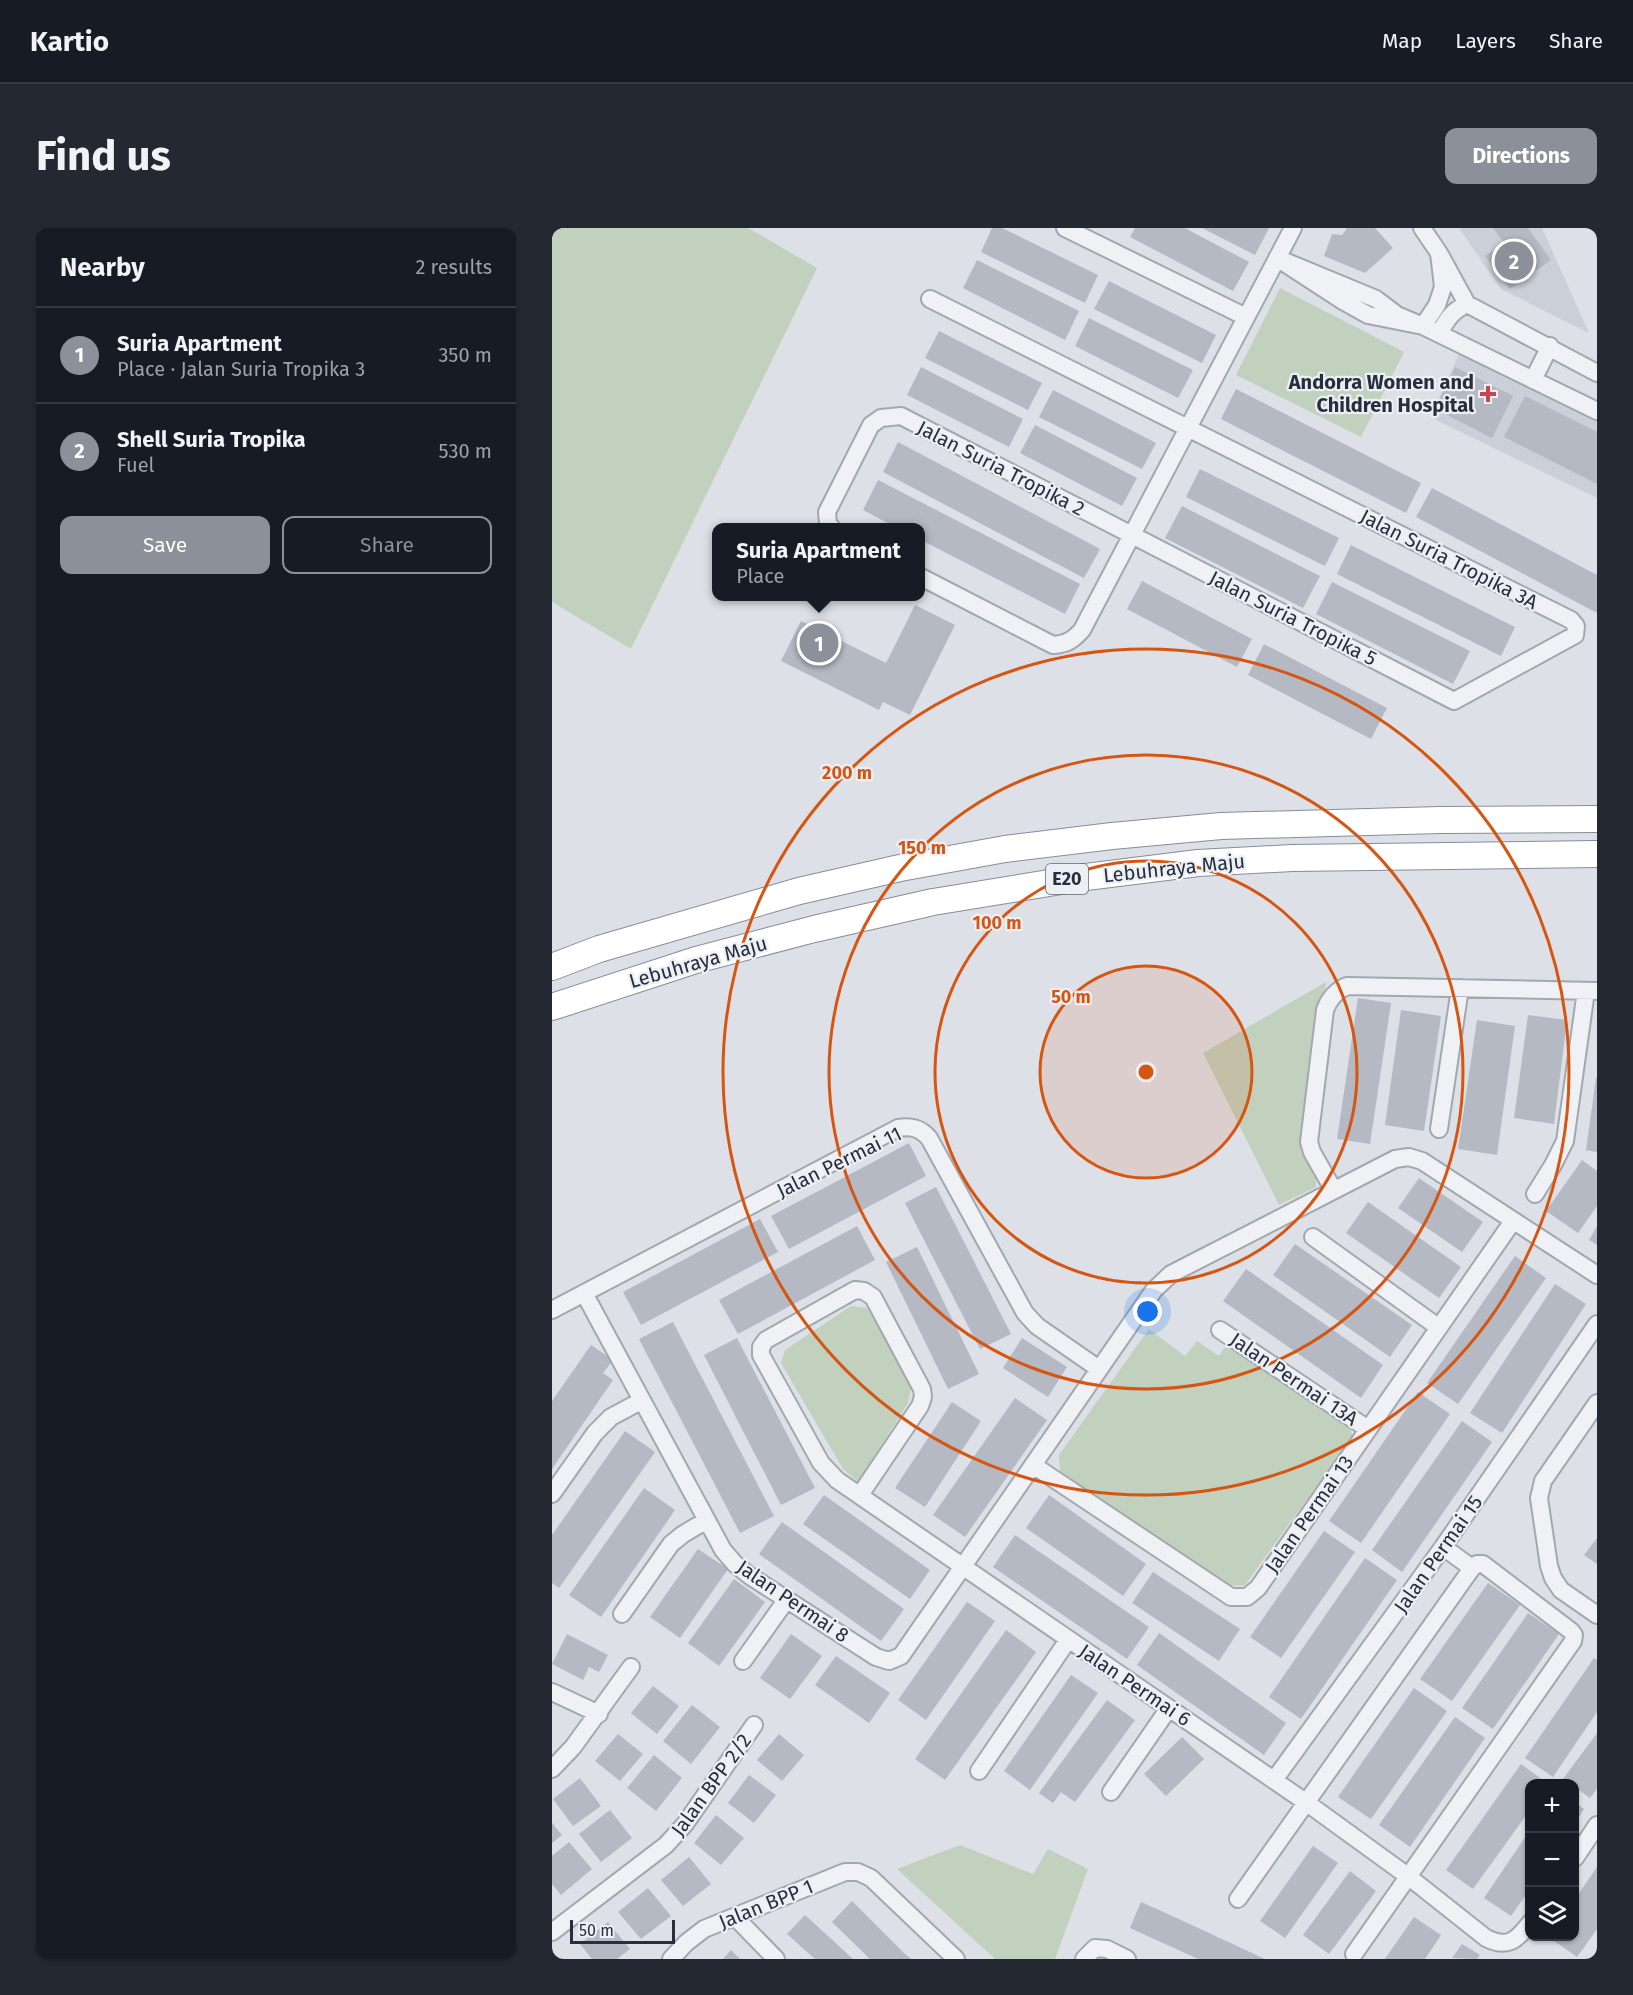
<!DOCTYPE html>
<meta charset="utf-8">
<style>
body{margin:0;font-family:"Fira Sans",sans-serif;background:#242831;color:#f1f3f6}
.controls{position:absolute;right:18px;bottom:18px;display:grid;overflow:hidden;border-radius:12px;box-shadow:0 2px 4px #0004}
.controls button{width:54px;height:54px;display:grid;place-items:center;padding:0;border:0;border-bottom:2px solid #363941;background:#171b24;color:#f1f3f6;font:30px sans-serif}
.scale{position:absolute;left:18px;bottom:15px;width:105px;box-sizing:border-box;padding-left:6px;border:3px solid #272e3c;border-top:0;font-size:16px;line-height:21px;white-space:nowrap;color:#272e3c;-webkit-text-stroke:4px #eceff4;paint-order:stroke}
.you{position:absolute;left:596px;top:1084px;width:21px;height:21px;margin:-15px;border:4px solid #fff;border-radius:50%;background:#1a73e8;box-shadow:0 0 0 9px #1a73e833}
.badge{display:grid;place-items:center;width:39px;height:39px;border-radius:50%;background:#8c9099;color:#fff;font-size:20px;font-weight:700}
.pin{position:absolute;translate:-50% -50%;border:3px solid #fff;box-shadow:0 2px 6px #0006}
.popup{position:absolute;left:160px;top:295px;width:213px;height:78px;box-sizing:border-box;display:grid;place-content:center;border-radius:12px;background:#171b24;filter:drop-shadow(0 2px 4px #0005);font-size:20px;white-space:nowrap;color:#9ea1a6}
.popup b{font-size:22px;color:#f1f3f6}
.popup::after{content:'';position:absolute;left:50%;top:100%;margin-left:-12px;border:12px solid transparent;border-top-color:#171b24}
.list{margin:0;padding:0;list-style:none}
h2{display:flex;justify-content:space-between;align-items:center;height:78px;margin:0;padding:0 24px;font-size:26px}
h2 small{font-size:20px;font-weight:400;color:#9ea1a6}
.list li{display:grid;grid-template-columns:39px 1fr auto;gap:18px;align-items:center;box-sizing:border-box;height:96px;padding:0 24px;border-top:2px solid #363941}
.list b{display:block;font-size:22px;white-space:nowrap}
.list p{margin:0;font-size:20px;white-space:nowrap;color:#9ea1a6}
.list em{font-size:20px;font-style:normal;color:#9ea1a6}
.actions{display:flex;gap:12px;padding:18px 24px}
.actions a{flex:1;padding:14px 0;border:2px solid #8c9099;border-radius:12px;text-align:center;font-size:21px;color:#8c9099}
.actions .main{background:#8c9099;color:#fff}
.icon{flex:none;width:33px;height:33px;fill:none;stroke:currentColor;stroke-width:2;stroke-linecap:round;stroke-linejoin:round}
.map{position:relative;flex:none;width:1045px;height:1731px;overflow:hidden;border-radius:12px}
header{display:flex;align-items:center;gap:36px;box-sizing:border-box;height:84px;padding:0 30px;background:#171b24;border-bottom:2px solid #363941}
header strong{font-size:28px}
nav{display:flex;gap:33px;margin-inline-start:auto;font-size:21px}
.intro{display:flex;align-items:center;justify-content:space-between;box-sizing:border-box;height:144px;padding:0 36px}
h1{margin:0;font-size:42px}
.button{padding:15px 27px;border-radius:12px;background:#8c9099;color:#fff;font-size:21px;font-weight:700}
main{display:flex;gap:36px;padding:0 36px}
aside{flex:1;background:#171b24;border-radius:12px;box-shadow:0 2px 4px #0004}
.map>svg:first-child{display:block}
.built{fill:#cbcfd8}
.green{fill:#c2d0be}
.building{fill:#b4b9c3}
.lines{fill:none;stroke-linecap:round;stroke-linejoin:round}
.minor-casing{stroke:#a3a7b0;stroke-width:20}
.highway-casing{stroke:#858d9d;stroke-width:28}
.minor{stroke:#eff1f5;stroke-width:16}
.highway{stroke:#fff;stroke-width:26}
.ring{fill:none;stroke:#d55511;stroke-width:3}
.poi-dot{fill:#ca4453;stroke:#eceff4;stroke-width:2}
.labels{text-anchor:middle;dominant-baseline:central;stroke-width:4.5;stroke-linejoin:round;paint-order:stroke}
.shield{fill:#eceff4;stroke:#626873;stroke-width:1.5}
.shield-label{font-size:18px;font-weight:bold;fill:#272e3c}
.poi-label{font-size:20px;font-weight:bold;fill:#272e3c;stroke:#eceff4;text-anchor:end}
.street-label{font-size:20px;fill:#272e3c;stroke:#eceff4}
.centre{fill:#d55511;stroke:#eceff4;stroke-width:3}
.ring-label{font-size:18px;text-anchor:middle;font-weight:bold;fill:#d55511;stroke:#eceff4;stroke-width:4.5;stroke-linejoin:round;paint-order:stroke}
</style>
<header>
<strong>Kartio</strong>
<nav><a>Map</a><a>Layers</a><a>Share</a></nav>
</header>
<div class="intro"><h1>Find us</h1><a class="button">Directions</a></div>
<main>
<aside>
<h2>Nearby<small>2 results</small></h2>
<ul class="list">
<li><span class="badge">1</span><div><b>Suria Apartment</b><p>Place · Jalan Suria Tropika 3</p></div><em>350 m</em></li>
<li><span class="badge">2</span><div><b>Shell Suria Tropika</b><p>Fuel</p></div><em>530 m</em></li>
</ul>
<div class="actions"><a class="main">Save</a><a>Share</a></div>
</aside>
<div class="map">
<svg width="1045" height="1731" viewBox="0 0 1045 1731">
<rect width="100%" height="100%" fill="#dde0e6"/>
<!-- built -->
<path class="built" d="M907,0h83l47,105 -88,-44z
M909,122l136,67v81l-161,-78 -3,-5v-4z"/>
<!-- green -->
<path class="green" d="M0,0h196l69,40 -186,381 -79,-47z
M728,60l124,64 -43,85 -125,-62z
M774,754l-25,168 15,24v13l-37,18 -76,-152z
M299,1078l16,2 45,76 -4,19 -50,79 -15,-13 -62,-106 4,-13z
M597,1101l36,27 12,-15 22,15 11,-16 121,86 1,11 -107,148 -16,1 -169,-115 -1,-16z
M408,1617l73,29 15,-25 40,20 -33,90h-60l-98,-90z"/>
<!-- building -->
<path class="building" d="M440,0h10l96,47 -13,28 -104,-51z
M583,0h50l64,34 -16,29 -103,-54z
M650,0h67l-14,27z
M795,0h28l18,20 -28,25 -41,-17 8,-22 10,1z
M941,0h35l23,32 -41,29 -25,-33 19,-13z
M425,32l102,51 -14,29 -102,-52z
M557,53l107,54 -14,28 -108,-54z
M537,90l104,52 -15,28 -103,-52z
M387,103l103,52 -14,27 -103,-52z
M369,139l102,52 -14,28 -102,-52z
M903,139l58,29 -21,42 -57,-29z
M684,161l185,94 -15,30 -185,-94z
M501,162l103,53 -14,26 -103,-52z
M973,168l72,36v52l-93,-47z
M483,197l102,53 -15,28 -102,-53z
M346,214l202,107 -16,29 -201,-106z
M648,241l139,69 -14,28 -139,-69z
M326,252l202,104 -15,30 -144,-74v-12h-24l-34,-18z
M880,260l165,87v38l-181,-96z
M630,278l138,70 -17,32 -138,-70z
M799,317l164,82 -14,29 -164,-82z
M590,353l110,58 -15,28 -110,-58z
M780,354l138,69 -17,33 -137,-70z
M363,377l40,20 -45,90 -27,-13 -4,8 -98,-49 20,-40 85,42z
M712,416l123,64 -16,31 -123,-64z
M806,770l33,5 -21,141 -33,-5z
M849,782l40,6 -17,115 -39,-6z
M976,787l39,5 -13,104 -40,-6z
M925,792l38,6 -18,129 -39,-6z
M1044,850h1v74l-11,-2z
M357,915l17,33 -137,73 -18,-33z
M1030,932l15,11v35l-19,27 -32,-22z
M867,950l64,44 -21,30 -64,-44z
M384,959l75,147 -31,15 -75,-146z
M816,974l93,65 -22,31 -93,-65z
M208,991l18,33 -137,73 -18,-33z
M305,998l18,34 -137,74 -19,-34z
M1045,998v19l-8,-5z
M743,1016l117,81 -22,32 -117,-82z
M365,1019l62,127 -31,15 -62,-127z
M963,1028l31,22 -88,126 -31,-21z
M694,1041l137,96 -22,33 -138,-97z
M1003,1056l31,20 -84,129 -32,-20z
M121,1094l101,194 -34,17 -101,-194z
M185,1110l78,150 -34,17 -77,-150z
M470,1110l45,29 -19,30 -45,-29z
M39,1117l22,15 -10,13 10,7 -61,89v-68z
M866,1164l32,22 -89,129 -32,-22z
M463,1170l32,22 -82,117 -32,-22z
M400,1174l29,19 -56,86 -30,-19z
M910,1193l30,21 -90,130 -30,-22z
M73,1203l30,21 -96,136 -7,-5v-48z
M92,1260l31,22 -74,107 -32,-22z
M272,1267l106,75 -20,29 -107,-75z
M497,1267l97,69 -23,32 -97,-68z
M230,1294l122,87 -23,32 -122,-87z
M772,1303l31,21 -74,106 -31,-21z
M463,1307l134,92 -22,32 -134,-92z
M1045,1310v26l-13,-9z
M146,1321l30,20 -48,69 -30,-21z
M813,1330l32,22 -96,139 -32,-22z
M601,1344l87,57 -21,32 -87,-58z
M182,1351l31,23 -46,64 -31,-23z
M936,1355l32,22 -68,96 -32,-22z
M415,1374l28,19 -69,99 -28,-20z
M976,1385l31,21 -66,95 -31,-21z
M454,1402l30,22 -91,128 -30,-21z
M607,1405l127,90 -22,32 -127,-90z
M15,1406l41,21 -9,17 -10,-5 -6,13 -31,-16z
M239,1406l31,22 -32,43 -30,-21z
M284,1428l54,37 -21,30 -54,-38z
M1042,1430l3,2v52l-44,65 -28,-19z
M519,1447l27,18 -68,97 -26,-19z
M101,1458l26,20 -22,28 -26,-21z
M862,1460l33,23 -76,108 -33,-22z
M555,1472l28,20 -60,82 -14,-10 -8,11 -14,-10z
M140,1477l28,22 -29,37 -28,-23z
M903,1489l30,21 -75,109 -31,-22z
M1045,1505v56l-7,9 -15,-11v-3h-5l-7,-5z
M66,1506l25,20 -23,27 -25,-20z
M227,1506l25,21 -22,26 -25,-21z
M630,1509l22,22 -38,37 -22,-22z
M102,1527l28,23 -26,33 -29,-23z
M969,1536l27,20h-18v26l-57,79 -27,-19z
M197,1547l27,20 -22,28 -26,-20z
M28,1550l21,28 -28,20 -20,-27z
M1023,1574l9,7 -9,14z
M58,1582l22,28 -31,24 -22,-28z
M164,1587l28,23 -23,27 -27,-22z
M0,1595l10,12 -10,8z
M978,1602v59l-19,27 -27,-18z
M17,1614l23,27 -31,26 -9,-11v-28z
M761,1618l25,17 -53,75 -25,-17z
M137,1629l22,27 -28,22 -22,-26z
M1045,1639v62l-20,28 -30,-21h28v-37z
M798,1643l26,20 -47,63 -26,-19z
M96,1660l23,28 -30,23 -23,-27z
M300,1673l51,51 8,7h-41l-38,-37z
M589,1674l27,12 97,45h-67l-68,-31z
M253,1687l22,20 26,24h-38l-28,-25z
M862,1689l27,18 -16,24h-40z
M56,1694l22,27 -13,10h-25l-12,-15z
M910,1716l18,11 -3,4 -25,-1z
M179,1722l9,9h-17z"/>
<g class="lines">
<!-- minor casing -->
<g class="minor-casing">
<path id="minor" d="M513,0l181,89
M870,0l17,25 28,51 130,69
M887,25l4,34 -6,18 -14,21 174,85
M725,30l99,41 21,16 26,11 -55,-11 -25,-14z
M887,106c8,-15 13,-23 28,-30
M981,152l17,-34
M280,300l-4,-4 -1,-12 44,-87 10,-7 20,-2 553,285 121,-66 1,-9 -5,-6 -641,-321
M369,349l132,68c14,-1 20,-5 29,-15l211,-402
M887,901l21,-141
M781,961l-21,-37 -3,-10 16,-132c4,-11 10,-19 22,-24l250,5
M983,966l18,-29 12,-24 21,-150
M761,1009l125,90
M32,1065l139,257 12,14 15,12 126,81 13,4 12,-5 253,-366 17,-16 224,-115 14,-2 13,4 175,114
M0,1082l346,-182c14,-2 22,0 31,10l96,175 12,13 62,43
M668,1102l148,99
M1045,1175l-54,78 -4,17 10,68 4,12 8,12 36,25
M481,1237l198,132h16l11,-9 255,-367
M0,1266l43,-61 16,-16 30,-16
M308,1267l60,-89 3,-9 -1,-8 -49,-92 -9,-6 -9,-1 -89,50 -5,7v8l60,108 16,17 470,323 102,74 77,61c22,11 31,2 44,-15
M70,1386l49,-70 11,-9 23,-14
M191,1433l44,-62
M0,1464l47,22
M0,1541l21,-22 58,-80
M427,1543l89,-131
M722,1552l169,-233 154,-223
M559,1564l58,-84
M1023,1630l22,-33
M686,1671l234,-331 -29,-21
M183,1689l41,42
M0,1704l114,-87 19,-21 69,-99
M802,1726l219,-313 1,-6 -3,-4 -88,-67h-6l-5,4
M119,1731l15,-16 18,-14 141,-57h13l13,6 85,81
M532,1731l11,-11 12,1 20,10"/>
</g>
<!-- highway casing -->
<g class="highway-casing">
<path id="highway" d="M0,739l47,-18 200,-58 101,-23 105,-19 107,-13 109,-10 219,-6 157,-1
M0,779l144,-47 118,-31 119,-27 153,-25 112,-14 94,-5 305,-4"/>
</g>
<!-- minor -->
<use href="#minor" class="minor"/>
<!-- highway -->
<use href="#highway" class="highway"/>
</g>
<!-- distance rings -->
<circle cx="594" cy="844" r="106" fill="#d55511" fill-opacity=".12"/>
<g class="ring">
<circle cx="594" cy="844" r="106"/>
<circle cx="594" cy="844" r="211"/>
<circle cx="594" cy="844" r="317"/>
<circle cx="594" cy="844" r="423"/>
</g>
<!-- markers -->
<path class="poi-dot" d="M933 157h6v6h6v6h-6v6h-6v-6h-6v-6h6z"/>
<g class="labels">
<!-- shield labels -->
<rect class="shield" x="494" y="636" width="42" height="30" rx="4.5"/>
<g class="shield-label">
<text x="515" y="651">E20</text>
</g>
<!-- poi labels -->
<g class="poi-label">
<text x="922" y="154">Andorra Women and<tspan x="922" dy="23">Children Hospital</tspan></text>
</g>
<!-- street labels -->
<g class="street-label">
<text transform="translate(449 240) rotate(27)">Jalan Suria Tropika 2</text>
<text transform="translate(897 331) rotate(27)">Jalan Suria Tropika 3A</text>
<text transform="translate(741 390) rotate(27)">Jalan Suria Tropika 5</text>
<text transform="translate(622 640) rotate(-6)">Lebuhraya Maju</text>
<text transform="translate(146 734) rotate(-16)">Lebuhraya Maju</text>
<text transform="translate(287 934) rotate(-26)">Jalan Permai 11</text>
<text transform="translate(742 1151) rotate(34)">Jalan Permai 13A</text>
<text transform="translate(757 1286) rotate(-55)">Jalan Permai 13</text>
<text transform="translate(886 1326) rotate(-55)">Jalan Permai 15</text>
<text transform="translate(241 1373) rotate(34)">Jalan Permai 8</text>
<text transform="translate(583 1457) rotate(34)">Jalan Permai 6</text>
<text transform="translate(159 1557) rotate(-54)">Jalan BPP 2/2</text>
<text transform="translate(214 1676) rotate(-22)">Jalan BPP 1</text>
</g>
</g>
<circle cx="594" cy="844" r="9" class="centre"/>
<g class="ring-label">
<text x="295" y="551">200 m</text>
<text x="370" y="626">150 m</text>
<text x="445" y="701">100 m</text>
<text x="519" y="775">50 m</text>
</g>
</svg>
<div class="controls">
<button>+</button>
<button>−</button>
<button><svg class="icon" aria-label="layers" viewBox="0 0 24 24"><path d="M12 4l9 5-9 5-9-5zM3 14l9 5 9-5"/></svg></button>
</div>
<div class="scale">50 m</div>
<div class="you"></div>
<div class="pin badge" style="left:267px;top:415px">1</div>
<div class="popup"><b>Suria Apartment</b>Place</div>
<div class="pin badge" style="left:962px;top:33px">2</div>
</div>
</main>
